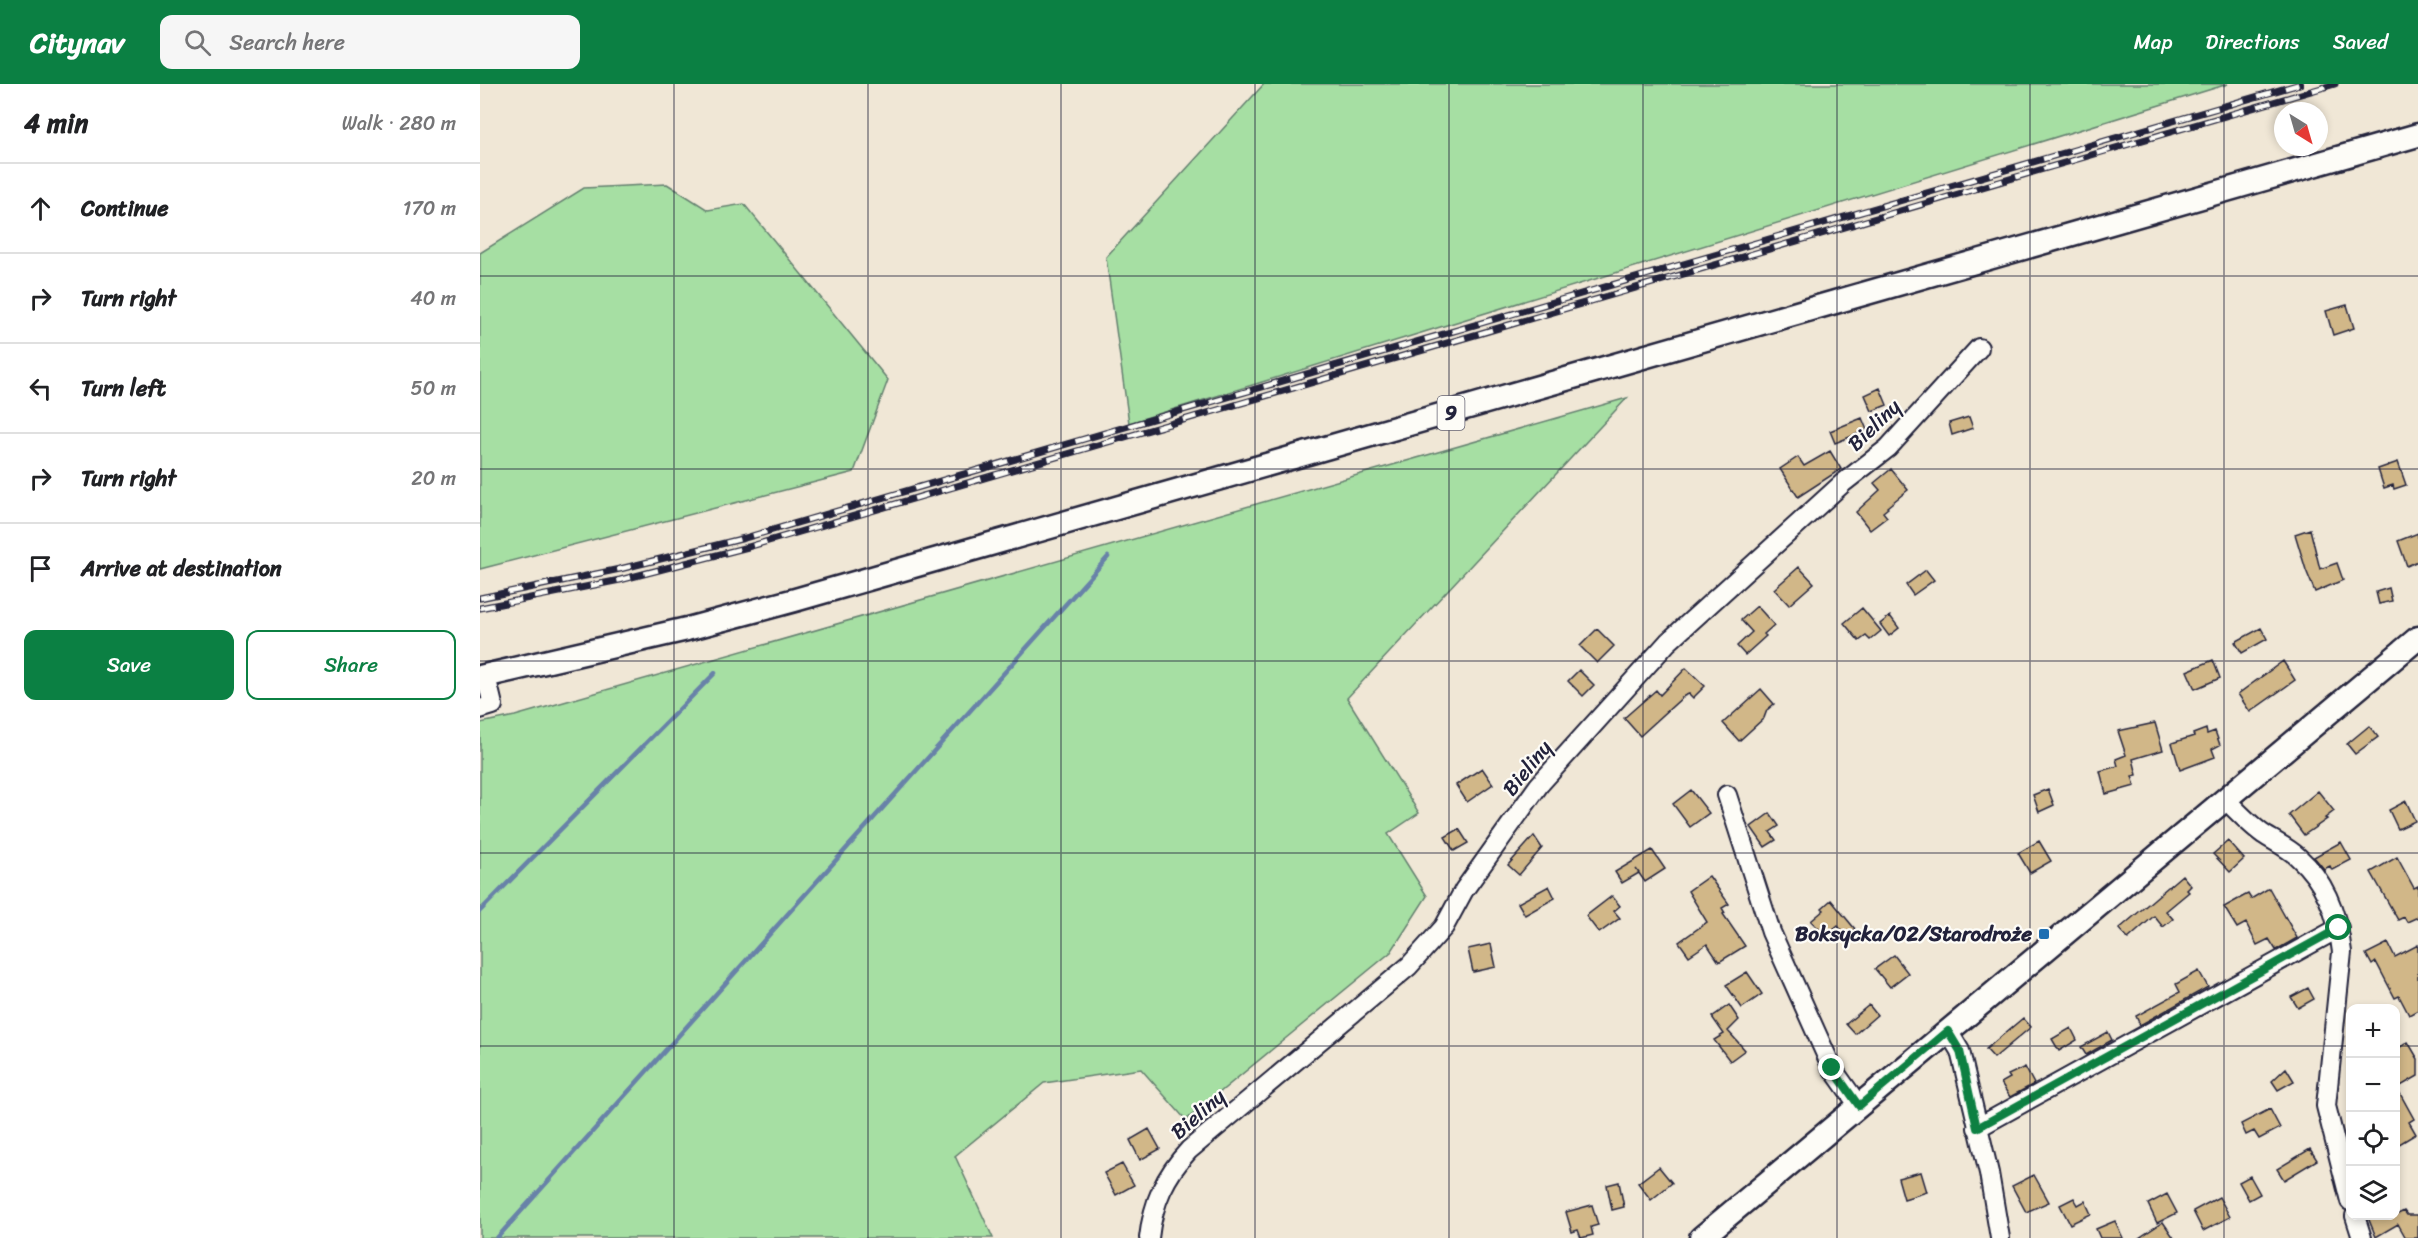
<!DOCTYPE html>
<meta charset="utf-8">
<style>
body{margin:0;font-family:Sriracha,sans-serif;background:#f6f6f6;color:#202124}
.controls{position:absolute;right:18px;bottom:18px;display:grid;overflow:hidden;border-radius:12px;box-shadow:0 3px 9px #0003}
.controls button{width:54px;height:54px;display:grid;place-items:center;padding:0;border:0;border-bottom:2px solid #e0e0e0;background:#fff;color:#202124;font:30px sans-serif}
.compass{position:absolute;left:1794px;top:18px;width:54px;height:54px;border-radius:50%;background:#fff;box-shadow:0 3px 9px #0003;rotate:143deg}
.stop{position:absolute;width:18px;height:18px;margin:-14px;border:4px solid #0b8043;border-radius:50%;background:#fff}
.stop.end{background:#0b8043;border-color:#fff;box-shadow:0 2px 6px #0008}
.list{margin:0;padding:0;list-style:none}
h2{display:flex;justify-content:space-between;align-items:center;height:78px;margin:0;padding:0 24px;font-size:26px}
h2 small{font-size:20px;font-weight:400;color:#757577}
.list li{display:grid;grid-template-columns:39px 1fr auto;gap:18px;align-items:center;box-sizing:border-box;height:90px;padding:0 24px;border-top:2px solid #e0e0e0}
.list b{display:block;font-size:22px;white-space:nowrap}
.list em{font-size:20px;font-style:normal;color:#757577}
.actions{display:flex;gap:12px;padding:18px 24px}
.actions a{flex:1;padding:14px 0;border:2px solid #0b8043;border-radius:12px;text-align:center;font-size:21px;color:#0b8043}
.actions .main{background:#0b8043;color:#fff}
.icon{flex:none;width:33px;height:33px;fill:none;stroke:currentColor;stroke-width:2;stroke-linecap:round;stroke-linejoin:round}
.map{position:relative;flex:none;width:1938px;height:1154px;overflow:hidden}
header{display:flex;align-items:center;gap:36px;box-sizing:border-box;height:84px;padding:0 30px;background:#0b8043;color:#fff}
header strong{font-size:28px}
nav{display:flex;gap:33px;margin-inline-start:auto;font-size:21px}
.search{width:420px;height:54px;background:#f6f6f6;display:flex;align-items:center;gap:15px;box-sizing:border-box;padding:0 21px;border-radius:12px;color:#757577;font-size:22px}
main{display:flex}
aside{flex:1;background:#fff}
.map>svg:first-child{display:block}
.green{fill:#a6dfa3;stroke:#64806f;stroke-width:1.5}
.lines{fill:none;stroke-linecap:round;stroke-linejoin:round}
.stream{stroke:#6882a8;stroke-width:4.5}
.building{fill:#d1b788;stroke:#22223b;stroke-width:1.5}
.minor-casing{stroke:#22223b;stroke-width:22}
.major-casing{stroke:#22223b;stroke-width:27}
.minor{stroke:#fdfcf7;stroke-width:18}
.major{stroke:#fdfcf7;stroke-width:22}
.rail-casing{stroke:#22223b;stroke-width:7}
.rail{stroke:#fdfcf7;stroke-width:4.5;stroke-dasharray:14;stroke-linecap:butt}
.route{stroke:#0b8043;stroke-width:8}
.grid{fill:none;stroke:#22223b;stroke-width:1.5;stroke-opacity:0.55}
.poi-dot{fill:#1f6fb2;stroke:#fdfcf7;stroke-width:2}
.labels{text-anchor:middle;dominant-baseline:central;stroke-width:4.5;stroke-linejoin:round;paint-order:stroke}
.shield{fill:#fdfcf7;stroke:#646373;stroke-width:1.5}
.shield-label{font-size:20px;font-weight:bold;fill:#22223b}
.street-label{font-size:21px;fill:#22223b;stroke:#fdfcf7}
.poi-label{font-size:21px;font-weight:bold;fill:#22223b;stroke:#fdfcf7;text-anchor:end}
</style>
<header>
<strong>Citynav</strong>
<div class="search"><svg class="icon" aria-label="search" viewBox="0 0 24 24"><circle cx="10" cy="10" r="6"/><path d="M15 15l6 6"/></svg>Search here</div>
<nav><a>Map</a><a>Directions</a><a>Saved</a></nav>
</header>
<main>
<aside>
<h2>4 min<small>Walk · 280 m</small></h2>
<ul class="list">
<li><svg class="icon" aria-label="ahead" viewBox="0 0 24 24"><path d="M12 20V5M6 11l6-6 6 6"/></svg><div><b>Continue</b></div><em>170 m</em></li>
<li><svg class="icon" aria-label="right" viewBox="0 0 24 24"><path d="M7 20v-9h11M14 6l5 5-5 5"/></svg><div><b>Turn right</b></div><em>40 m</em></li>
<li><svg class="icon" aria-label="left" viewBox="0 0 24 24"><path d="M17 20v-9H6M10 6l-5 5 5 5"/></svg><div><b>Turn left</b></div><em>50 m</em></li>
<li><svg class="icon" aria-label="right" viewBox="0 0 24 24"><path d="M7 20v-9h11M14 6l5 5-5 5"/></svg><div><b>Turn right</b></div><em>20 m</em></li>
<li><svg class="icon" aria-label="arrive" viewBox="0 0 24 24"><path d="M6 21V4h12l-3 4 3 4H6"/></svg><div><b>Arrive at destination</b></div></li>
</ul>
<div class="actions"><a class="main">Save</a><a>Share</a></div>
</aside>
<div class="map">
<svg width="1938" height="1154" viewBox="0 0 1938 1154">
<rect width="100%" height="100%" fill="#f0e7d6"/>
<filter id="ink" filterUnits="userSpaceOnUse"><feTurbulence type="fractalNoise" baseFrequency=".0167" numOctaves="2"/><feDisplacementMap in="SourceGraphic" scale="12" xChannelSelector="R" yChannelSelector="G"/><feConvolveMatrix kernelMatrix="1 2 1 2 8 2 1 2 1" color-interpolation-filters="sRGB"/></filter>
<g filter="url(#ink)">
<!-- green -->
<path class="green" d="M784,0h964l-1099,339 -23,-166z
M187,100l41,26 36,-6 144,176 -34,92 -374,97v-316l104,-65z
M1147,314l-280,300 72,115 -31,21 39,62 -36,56 -205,168 -45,-51 -97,14 -89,73 38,82h-513v-515l35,-7z"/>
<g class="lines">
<!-- stream -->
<path class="stream" d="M0,827l235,-238
M17,1154l611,-681"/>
</g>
<!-- building -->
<path class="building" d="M1867,221l7,23 -21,7 -7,-24z
M1400,304l7,17 -15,6 -7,-16z
M1489,333l4,11 -21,7 -3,-12z
M1382,334l5,12 -32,13 -5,-12z
M1350,367l11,18 -43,28 -18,-28 18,-12 6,9z
M1918,378l8,23 -12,4 -1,-4 -9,3 -6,-19z
M1411,385l17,21 -21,17 1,1 -5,4 4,5 -17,13 -14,-18 24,-22 -6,-7z
M1830,445l10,40 17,-6 6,17 -28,12 -9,-22 -11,-36z
M1938,449v28l-11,5 -9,-25z
M1319,483l15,16 -25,22 -15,-16z
M1446,486l8,10 -21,15 -7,-10z
M1909,504l3,13 -13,3 -3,-12z
M1277,522l17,19 -10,9 2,2 -21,19 -8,-9 15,-14 -11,-12z
M1382,524l19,23 -11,9 -4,-4 -7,5 -15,-18z
M1410,532l9,12 -10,8 -9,-12z
M1781,544l6,11 -25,14 -7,-11z
M1117,545l17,17 -17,17 -17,-17z
M1733,576l7,18 -25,11 -8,-18z
M1803,577l12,19 -45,32 -12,-18z
M1206,584l19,18 -12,12 -4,-4 -5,2 -44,40 -16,-18 32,-28 4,5z
M1099,586l15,15 -11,11 -15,-15z
M1281,605l13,15 -7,6 -3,8 -25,23 -16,-18z
M1675,639l8,27 -30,9 4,16 -5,1 3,10 -29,8 -6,-23 18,-5 -2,-7 10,-4 -8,-24z
M1889,642l9,11 -23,17 -8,-10z
M1726,645l1,5 8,-3 5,14 -8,4 3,8 -35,13 -8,-27 22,-7 -1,-2z
M1002,684l11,16 -26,18 -11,-17z
M1568,705l6,16 -15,7 -6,-17z
M1211,706l18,23 -19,14 -17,-23z
M1838,707l16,20 -9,7 2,1 -23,16 -15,-20z
M1926,717l9,20 -17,8 -9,-19z
M1290,729l9,13 -9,6 6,8 -11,7 -14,-20z
M979,745l9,14 -14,8 -9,-14z
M1054,752l8,12 -23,27 -11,-10z
M1559,757l12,20 -21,12 -12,-20z
M1748,757l16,18 -14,13 -17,-18z
M1861,758l10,18 -19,10 -2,-4 -6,3 -10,-12z
M1172,766l13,19 -20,13 -9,-13 3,4 -17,10 -7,-11z
M1917,773l17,31 4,-2v31l-11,5 -3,-5 -6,3 -27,-48z
M1702,791l9,11 -4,4 2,2 -23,19 7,8 -10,8 -9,-11 -26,23 -9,-10z
M1229,792l20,28 -7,4 3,5 -2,1 22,32 -26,16 -12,-18 -18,12 -10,-14 28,-20 -19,-31z
M1069,802l6,12 -30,17 -7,-12z
M1789,804l28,50 -21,12 -7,-11 -12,6 -11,-22 -9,5 -13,-21 20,-11 4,-2 3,5z
M1132,812l8,10 -6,5 6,7 -21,15 -13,-17z
M1351,816l24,29 -8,7 -9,-10 -12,10 -15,-15 13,-11 -2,-2z
M1908,859l7,14 23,-12v65l-9,5 -10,-19 -4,2 -19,-36 -4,3 -6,-11z
M1011,860l5,23 -23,5 -5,-23z
M1414,871l14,18 -18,14 -15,-18z
M1719,887l9,16 -68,38 -4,-9 44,-24 -4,-8z
M1267,888l15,22 -20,14 -16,-23z
M1828,904l6,11 -16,9 -7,-11z
M1249,921l10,15 -11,11 17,19 -15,11 -16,-21 10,-6 -12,-17z
M1389,921l8,10 -22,19 -9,-10z
M1543,934l8,9 -37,31 -8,-9z
M1591,944l6,12 -18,11 -7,-12z
M1628,948l4,8 -26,15 -5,-8z
M1928,958l10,17v17l-21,12 17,31 -5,3 7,12 -20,12v-96z
M1545,983l9,17 -24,13 -9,-14 9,-5 -2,-3z
M1806,984l8,13 -16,9 -6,-9z
M1790,1025l10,19 -21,11 -5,-8 -8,4 -5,-11z
M669,1045l11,20 -20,11 -10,-20z
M1830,1065l7,11 -33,20 -7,-11z
M642,1080l12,21 -18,10 -12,-22z
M1179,1083l13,16 -21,17 -13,-17z
M1441,1088l6,20 -23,7 -6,-21z
M1554,1091l15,27 -23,10 -14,-26z
M1770,1092l10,18 -11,6 -10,-18z
M1139,1098l5,25 -12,3 -5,-25z
M1687,1110l10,19 -20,10 -9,-19z
M1739,1113l11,20 -27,14 -10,-20z
M1594,1114l4,7 7,-4 6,13 -21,10 -10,-19z
M1112,1121l6,20 -7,2 2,8 -12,3 -3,-8 -6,2 -6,-20z
M1924,1127l3,4h11v23h-12l-8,-14 -22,13 -9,-22h29z
M1635,1137l8,17h-23l-4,-9z
M1683,1138l11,16h-35z"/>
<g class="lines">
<!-- minor casing -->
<g class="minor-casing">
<path id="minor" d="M0,625l13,-4 -7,-29
M1247,711l44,137 61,136 27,38
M1745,715c12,12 24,25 38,35 12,8 24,13 35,23 28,25 40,59 44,95l-16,154 24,95
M1468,947l12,20 29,122 11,65
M1497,1044l362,-200
M1875,1132l7,22
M669,1154c4,-36 16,-62 40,-88l220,-184 35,-39 20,-37 75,-105 129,-143 175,-159 45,-35 91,-100"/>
</g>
<!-- major casing -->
<g class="major-casing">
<path id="major" d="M0,593l207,-48 108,-29 1623,-465
M1221,1154l717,-600"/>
</g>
<!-- minor -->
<use href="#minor" class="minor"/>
<!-- major -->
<use href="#major" class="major"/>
<!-- rail casing -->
<g class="rail-casing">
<path id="rail" d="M0,514l140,-29 125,-31 1555,-454
M0,524l140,-28 128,-33 1587,-463"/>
</g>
<!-- rail -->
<use href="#rail" class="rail"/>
</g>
</g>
<g class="lines" filter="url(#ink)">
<!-- route -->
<path class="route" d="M1352,984l27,38 89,-75 12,20 17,77 362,-200"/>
</g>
<!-- grid -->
<path class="grid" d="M194,0v1154M388,0v1154M581,0v1154M775,0v1154M969,0v1154M1163,0v1154M1357,0v1154M1550,0v1154M1744,0v1154M0,192h1938M0,385h1938M0,577h1938M0,769h1938M0,962h1870M1916,962h22"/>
<!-- markers -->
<rect class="poi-dot" x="1558" y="844" width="12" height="12" rx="3"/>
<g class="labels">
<!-- shield labels -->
<rect class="shield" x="957.5" y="312" width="27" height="34" rx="4.5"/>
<g class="shield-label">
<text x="971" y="329">9</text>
</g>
<!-- street labels -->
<g class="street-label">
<text transform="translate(1394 341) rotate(-44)">Bieliny</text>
<text transform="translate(1047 684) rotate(-51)">Bieliny</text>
<text transform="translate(718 1030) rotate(-41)">Bieliny</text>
</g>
<!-- poi labels -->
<g class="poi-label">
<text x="1552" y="850">Boksycka/02/Starodroże</text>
</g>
</g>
</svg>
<div class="controls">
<button>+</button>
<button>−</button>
<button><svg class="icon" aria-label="locate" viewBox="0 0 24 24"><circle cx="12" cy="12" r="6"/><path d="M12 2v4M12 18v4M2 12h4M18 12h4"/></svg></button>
<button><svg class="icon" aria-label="layers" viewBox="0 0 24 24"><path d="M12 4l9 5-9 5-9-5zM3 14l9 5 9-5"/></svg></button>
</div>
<svg class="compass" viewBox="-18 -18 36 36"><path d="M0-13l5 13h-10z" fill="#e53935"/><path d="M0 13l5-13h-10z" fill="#757577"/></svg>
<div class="stop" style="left:1859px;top:844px"></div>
<div class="stop end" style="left:1352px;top:984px"></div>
</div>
</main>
